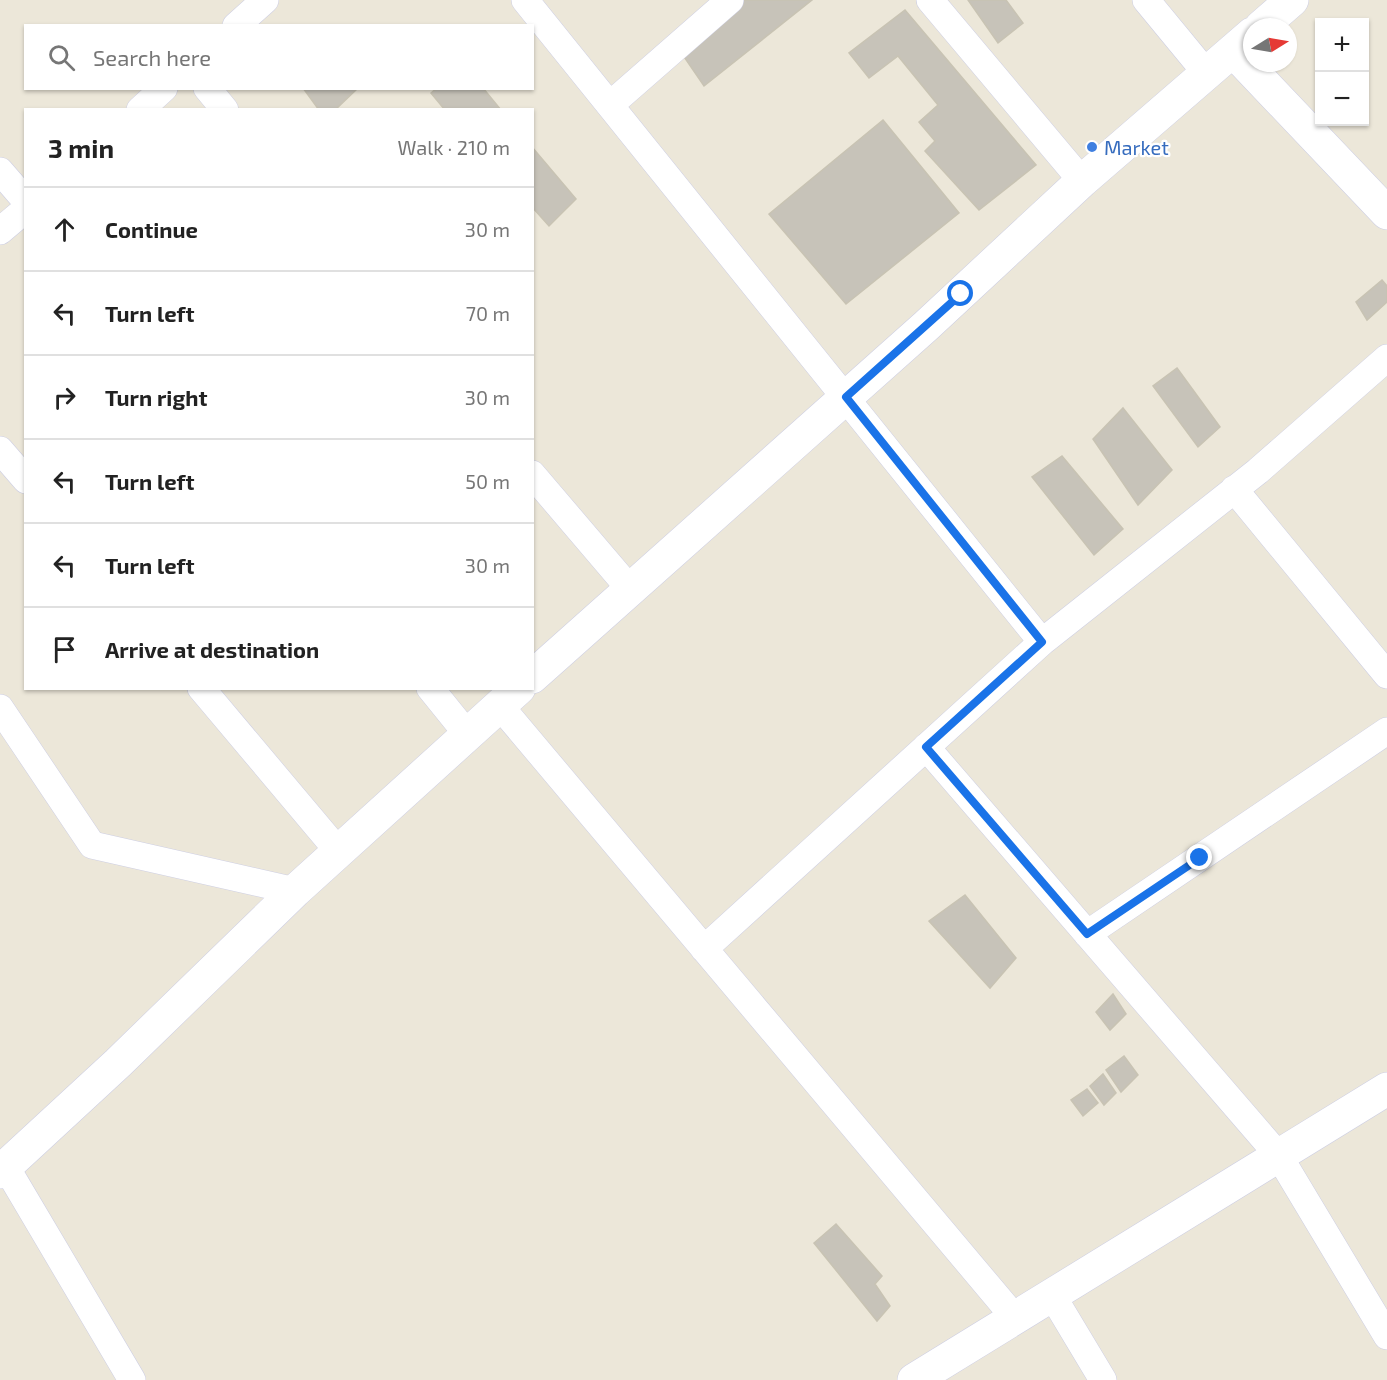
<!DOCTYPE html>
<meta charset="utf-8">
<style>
body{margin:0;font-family:"Exo 2",sans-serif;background:#f2f2f2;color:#222}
.controls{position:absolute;right:18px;top:18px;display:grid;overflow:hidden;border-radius:0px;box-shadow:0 2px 4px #0004}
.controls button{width:54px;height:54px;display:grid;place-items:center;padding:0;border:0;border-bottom:2px solid #e0e0e0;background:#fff;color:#222;font:30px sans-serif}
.compass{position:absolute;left:1243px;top:18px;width:54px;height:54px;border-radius:50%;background:#fff;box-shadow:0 2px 4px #0004;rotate:79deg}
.stop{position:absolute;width:18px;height:18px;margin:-14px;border:4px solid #1a73e8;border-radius:50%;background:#fff}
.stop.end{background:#1a73e8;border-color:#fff;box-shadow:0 2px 6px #0008}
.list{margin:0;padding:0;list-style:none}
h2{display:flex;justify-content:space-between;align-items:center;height:78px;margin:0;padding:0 24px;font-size:26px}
h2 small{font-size:20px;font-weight:400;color:#767676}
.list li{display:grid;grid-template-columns:39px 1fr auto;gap:18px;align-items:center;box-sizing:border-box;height:84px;padding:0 24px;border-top:2px solid #e0e0e0}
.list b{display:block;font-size:22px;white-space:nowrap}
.list em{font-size:20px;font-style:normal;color:#767676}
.icon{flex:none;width:33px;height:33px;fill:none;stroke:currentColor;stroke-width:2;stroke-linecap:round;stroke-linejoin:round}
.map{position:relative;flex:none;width:1387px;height:1380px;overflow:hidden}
.search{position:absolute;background:#fff;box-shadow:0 2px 4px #0004;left:24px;top:24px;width:510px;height:66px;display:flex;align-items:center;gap:15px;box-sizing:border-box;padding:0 21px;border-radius:0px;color:#767676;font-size:22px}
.panel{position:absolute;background:#fff;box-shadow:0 2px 4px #0004;left:24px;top:108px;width:510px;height:582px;border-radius:0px}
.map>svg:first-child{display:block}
.building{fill:#c7c3b9;stroke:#c8c3b3;stroke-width:1.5}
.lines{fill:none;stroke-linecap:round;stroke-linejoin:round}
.street-casing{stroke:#cecfe3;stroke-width:28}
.secondary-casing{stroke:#cecfe3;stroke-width:34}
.street{stroke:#fff;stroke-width:27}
.secondary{stroke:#fff;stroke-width:33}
.route{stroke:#1a73e8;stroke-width:8}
.shop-dot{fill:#3f7fe0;stroke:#fff;stroke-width:2}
.labels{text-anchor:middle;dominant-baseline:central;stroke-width:4.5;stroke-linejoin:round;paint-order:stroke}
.shop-label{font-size:20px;fill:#366cbe;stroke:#fff;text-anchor:start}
</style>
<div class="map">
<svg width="1387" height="1380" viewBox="0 0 1387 1380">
<rect width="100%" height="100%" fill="#ece7d9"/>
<!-- building -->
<path class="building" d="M740,0h72l-108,86 -24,-35z
M968,0h38l17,23 -25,20z
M905,10l131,155 -57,45 -54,-59 10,-10 -16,-19 19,-17 -40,-49 -29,22 -20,-25z
M303,88h55l-23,22h-16z
M437,88h46l18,22h-56l-14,-17z
M883,120l76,93 -113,91 -77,-90z
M532,147l44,52 -27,27 -17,-19z
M1382,280l5,6v16l-20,18 -11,-18z
M1177,368l43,59 -22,20 -45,-61z
M1123,408l49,62 -34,35 -45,-66z
M1062,456l61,73 -29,26 -62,-78z
M965,895l51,63 -26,30 -61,-67z
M1113,994l13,20 -16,16 -14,-18z
M1124,1056l14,19 -17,17 -15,-22z
M1103,1074l13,19 -12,12 -14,-19z
M1087,1089l11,14 -15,13 -12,-16z
M836,1224l46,52 -7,8 15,22 -13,15 -63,-78z"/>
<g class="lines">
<!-- street casing -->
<g class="street-casing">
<path id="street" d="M525,0l517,642
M930,0l152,181
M1146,0l61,74
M236,26l29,-26
M207,88l18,22
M610,105l120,-105
M140,110l24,-22
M0,171l26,30
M0,231l26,-22
M0,450l26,30
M532,474l98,115
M1234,489l153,186
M201,688l138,164
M430,688l38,47
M500,706l515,612
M0,708l92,137 203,46
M926,747l353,409 108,180
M1087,934l300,-203
M704,949l338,-307 216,-171 129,-113
M6,1167l126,213
M1052,1295l51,85"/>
</g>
<!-- secondary casing -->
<g class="secondary-casing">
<path id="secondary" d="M1261,27l31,-27
M1233,51l154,162
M532,677l394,-351 156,-145 170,-147
M0,1172l118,-109 177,-172 224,-203
M914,1380l473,-291"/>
</g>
<!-- street -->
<use href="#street" class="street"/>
<!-- secondary -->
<use href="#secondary" class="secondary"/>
</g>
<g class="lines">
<!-- route -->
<path class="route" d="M961,294l-115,103 196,245 -116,105 161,187 113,-76"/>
</g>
<!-- markers -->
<circle class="shop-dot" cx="1092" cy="147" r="6"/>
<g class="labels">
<!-- shop labels -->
<g class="shop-label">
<text x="1104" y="147">Market</text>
</g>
</g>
</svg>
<div class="controls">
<button>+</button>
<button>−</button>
</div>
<svg class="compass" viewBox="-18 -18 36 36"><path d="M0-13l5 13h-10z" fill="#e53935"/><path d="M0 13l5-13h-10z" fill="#767676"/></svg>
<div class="stop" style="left:961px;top:294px"></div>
<div class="stop end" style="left:1200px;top:858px"></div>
<div class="search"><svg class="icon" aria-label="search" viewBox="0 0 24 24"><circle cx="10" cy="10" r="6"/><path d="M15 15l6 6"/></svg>Search here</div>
<section class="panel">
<h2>3 min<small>Walk · 210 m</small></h2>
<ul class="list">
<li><svg class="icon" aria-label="ahead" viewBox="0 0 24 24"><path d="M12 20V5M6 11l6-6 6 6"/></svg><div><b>Continue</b></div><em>30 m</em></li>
<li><svg class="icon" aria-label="left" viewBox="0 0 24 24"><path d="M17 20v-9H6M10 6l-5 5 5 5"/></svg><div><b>Turn left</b></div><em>70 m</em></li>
<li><svg class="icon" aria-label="right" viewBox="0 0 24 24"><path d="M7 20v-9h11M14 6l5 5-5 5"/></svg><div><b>Turn right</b></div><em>30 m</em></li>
<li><svg class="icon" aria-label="left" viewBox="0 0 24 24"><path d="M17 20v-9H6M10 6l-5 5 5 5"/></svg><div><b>Turn left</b></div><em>50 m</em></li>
<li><svg class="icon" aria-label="left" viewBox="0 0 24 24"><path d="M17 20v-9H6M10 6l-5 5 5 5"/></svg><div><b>Turn left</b></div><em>30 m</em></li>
<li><svg class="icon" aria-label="arrive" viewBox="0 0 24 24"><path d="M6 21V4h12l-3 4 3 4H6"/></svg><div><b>Arrive at destination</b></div></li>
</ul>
</section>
</div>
